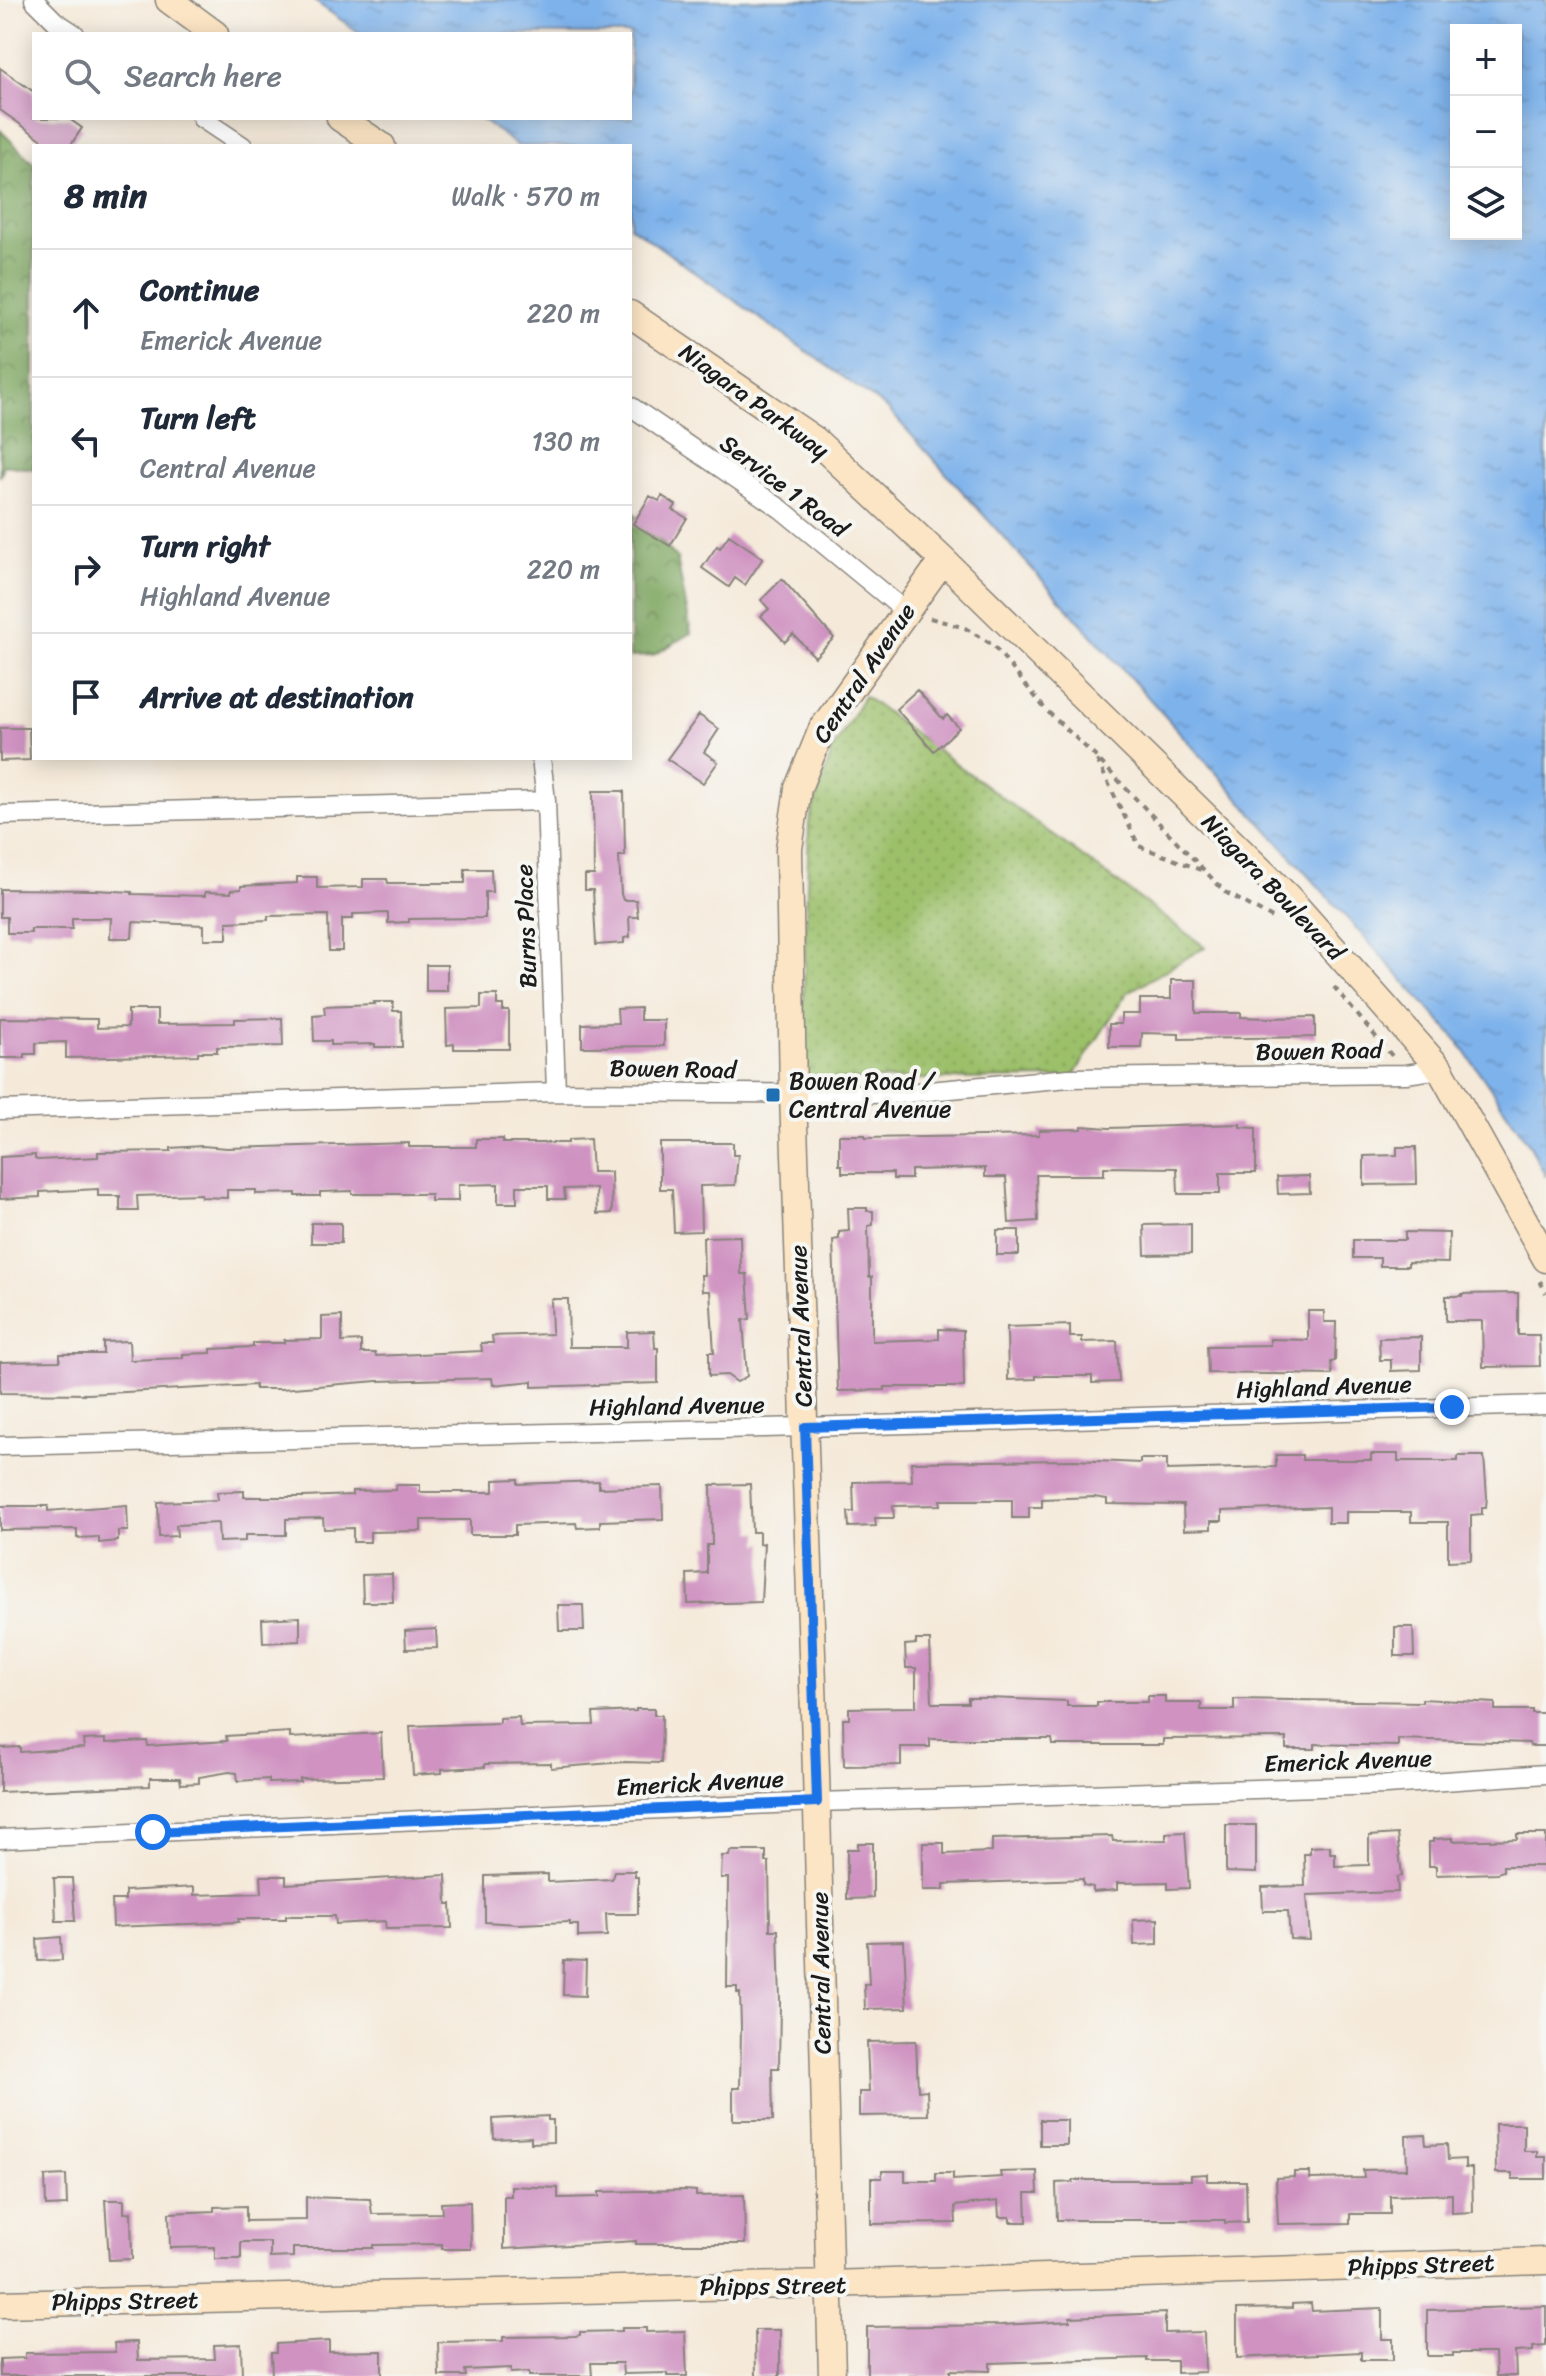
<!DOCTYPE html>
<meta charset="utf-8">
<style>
body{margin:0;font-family:Sriracha,sans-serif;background:#f6f6f7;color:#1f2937}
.controls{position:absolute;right:24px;top:24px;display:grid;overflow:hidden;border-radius:0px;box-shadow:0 4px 20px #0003}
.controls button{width:72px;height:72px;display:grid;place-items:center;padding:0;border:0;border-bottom:2px solid #e0e1e3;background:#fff;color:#1f2937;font:40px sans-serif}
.stop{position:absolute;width:24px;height:24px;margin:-18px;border:6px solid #1a73e8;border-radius:50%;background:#fff}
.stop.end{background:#1a73e8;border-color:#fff;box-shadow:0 2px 8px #0008}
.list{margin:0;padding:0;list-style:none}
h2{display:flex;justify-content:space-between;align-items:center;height:104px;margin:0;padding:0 32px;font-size:34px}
h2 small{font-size:26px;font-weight:400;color:#747a83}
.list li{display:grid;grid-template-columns:52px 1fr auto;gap:24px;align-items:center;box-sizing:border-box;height:128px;padding:0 32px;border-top:2px solid #e0e1e3}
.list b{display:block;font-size:30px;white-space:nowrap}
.list p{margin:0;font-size:26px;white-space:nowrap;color:#747a83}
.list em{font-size:26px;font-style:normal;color:#747a83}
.icon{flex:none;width:44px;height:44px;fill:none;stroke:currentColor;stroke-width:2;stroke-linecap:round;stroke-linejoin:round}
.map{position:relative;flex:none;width:1546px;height:2376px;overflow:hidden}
.search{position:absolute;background:#fff;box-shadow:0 4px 20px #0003;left:32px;top:32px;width:600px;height:88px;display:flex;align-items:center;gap:20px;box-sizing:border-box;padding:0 28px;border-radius:0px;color:#747a83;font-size:30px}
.panel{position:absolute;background:#fff;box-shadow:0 4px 20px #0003;left:32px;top:144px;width:600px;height:616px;border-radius:0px}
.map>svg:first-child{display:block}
.grass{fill:url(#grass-dots);stroke:#5c6e43;stroke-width:2}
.forest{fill:url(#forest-crowns);stroke:#4c613d;stroke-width:2}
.water{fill:url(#water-ripples);stroke:#4d6784;stroke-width:2;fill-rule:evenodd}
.building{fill:#cf92c1}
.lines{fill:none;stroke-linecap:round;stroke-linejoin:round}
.minor-casing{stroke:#88837b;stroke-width:21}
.secondary-casing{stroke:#88837b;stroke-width:29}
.path{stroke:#88837b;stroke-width:4;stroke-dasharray:6 6;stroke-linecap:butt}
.minor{stroke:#fff;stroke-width:18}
.secondary{stroke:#fce5c4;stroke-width:26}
.route{stroke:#1a73e8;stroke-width:10}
.poi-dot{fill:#1f6fb2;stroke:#f6f6f2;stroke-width:3}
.labels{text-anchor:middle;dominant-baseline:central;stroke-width:8;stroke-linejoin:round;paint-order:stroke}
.street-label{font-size:24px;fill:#1c1c1c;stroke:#f6f6f2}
.poi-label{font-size:24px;fill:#1c1c1c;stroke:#f6f6f2;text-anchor:start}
</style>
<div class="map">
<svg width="1546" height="2376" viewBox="0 0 1546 2376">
<defs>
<pattern id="grass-dots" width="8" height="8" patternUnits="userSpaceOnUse" patternTransform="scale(2)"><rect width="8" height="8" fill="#9cc06a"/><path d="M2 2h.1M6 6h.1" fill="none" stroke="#86a45b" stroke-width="1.8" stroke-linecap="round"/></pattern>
<pattern id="forest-crowns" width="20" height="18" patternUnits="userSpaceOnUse" patternTransform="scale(2)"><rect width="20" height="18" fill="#7da65e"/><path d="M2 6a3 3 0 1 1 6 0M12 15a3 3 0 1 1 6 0" fill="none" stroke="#66864d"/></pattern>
<pattern id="water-ripples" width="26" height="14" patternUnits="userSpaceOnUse" patternTransform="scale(2)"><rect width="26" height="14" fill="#7eb2eb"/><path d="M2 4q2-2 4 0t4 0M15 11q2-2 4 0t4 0" fill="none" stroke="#6c98c9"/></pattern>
</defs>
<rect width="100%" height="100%" fill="#f6f6f2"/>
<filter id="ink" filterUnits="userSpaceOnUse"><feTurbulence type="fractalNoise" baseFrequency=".0125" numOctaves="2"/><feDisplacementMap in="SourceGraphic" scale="16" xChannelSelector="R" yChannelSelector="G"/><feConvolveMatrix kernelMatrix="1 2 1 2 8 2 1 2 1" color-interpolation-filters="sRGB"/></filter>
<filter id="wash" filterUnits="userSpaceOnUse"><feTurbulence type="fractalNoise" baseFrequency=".006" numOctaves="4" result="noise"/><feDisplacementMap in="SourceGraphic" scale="32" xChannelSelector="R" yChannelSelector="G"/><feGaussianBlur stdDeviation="1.8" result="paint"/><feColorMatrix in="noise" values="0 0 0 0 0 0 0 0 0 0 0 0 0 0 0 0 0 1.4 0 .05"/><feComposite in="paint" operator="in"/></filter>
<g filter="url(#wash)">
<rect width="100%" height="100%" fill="#f5eada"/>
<!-- grass -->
<path class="grass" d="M864,696l341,251 -78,46 -55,85 -271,2 8,-258 23,-71z"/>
<!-- forest -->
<path class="forest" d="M0,130l34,34v305l-30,-4 -4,12z
M630,509l47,49 14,75 -39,23 -22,1z"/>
<!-- water -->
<path class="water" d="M313,0h1233v1177l-15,-30 -74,-107 -569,-631 -258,-183v-80h-112l-39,-28h151v-84h-269zM1456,30h60v204h-60z"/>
<g id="blocks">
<!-- building -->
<path class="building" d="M0,68l34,24v26h34l14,10 -12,18h-19l-51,-36z
M650,496l9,5 3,-5 14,9 -3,5 14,8 -17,28 -37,-22z
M729,535l34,23 -18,27 -10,-7 -6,9 -27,-19 15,-22 3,2z
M782,579l52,59 -19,19 -22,-23 -8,8 -24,-26 8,-7 -8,-9z
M917,690l26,29 4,-4 12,13 -25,23 -38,-42z
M699,715l20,14 -15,23 14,10 -15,21 -36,-24z
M0,728h29l1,32 -30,1z
M593,791h31l1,65h-6l2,38 2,6h13l2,17h-9l1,20 -6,1v5l-28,2 -3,-55h-8v-15h9z
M465,869h26l1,23h-7v26l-76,1v3l-21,1v-10l-35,1v5h-11v32h-13l-1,-36 -60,1v4l-41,2v17h-23v-14l-71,-3 -1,16h-22l1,-20h-39v11h-41v4h-24v-16h-7v-28l95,1 37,2v2l73,2v-4l26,1v-3l10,-1v-3l56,-3v-6h20v11l46,-1v-8h24l1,4h77z
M426,965h21v26h-21z
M1171,980h25v33h45v4l26,1 48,-1v20l-136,2v-5l-37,-1 -1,14h-32v-23h12v-10h19v-15h31z
M481,995h16v10h6v6h6v38h-55v-5l-7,1 -1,-36 35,-1z
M374,1002h19v9h8l1,36h-27v-3l-44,1v-4h-17l-1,-26 12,-1 -1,-8 51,-2z
M640,1008v12h24v26l-82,1v-23l36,-1 -1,-14z
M128,1010h29v14l78,-1v-4l47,-1 1,28 -66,1v5h-19v3l-132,3v-16l-30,1v11h-11v4h-25v-40l97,1v9l31,-1z
M1240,1124v3l16,1v45h-36v21h-42l-1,-26 -73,-1v8h-68l2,46 -29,2 -3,-46h-21v-9l-74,2v9h-18v-6h-51v-8h-3v-30h26v3l174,-3v-5l43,-1v-3l27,2z
M476,1139h27v4h65v-3l22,-1 2,33h19l1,41 -15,1 -1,-26 -32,1 1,10h-17v-13h-31v17h-19v-19l-40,1v16h-27v-7h-79v-3l-32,1v4h-24v-3l-40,1v-4h-29v8l-26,-1v-3l-64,2 1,15h-18v-15h-22v-7l-58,3v5l-40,2v-42l35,-2v4l3,1 60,-3v-5l73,-1v-3l31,-2 25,2 182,-5v4h67z
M660,1143h73v12h5l-3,30 -35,1 1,45 -27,1 -2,-43h-12z
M1397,1147h19l1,37 -53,1v-29l33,-1z
M1309,1176l1,17 -32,1 -1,-17z
M848,1208h19v3h6v14l-5,1 1,51h3v64l67,-2v-10l24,1 1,57h-79v3l-47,1 -5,-151 6,-1v-7l10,-1z
M311,1223h30v20h-30z
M1191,1224v30l-46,1 -1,-30z
M997,1230h22v25h-22z
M1405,1232l44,1 -1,30 -40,-1v4h-28v-8h-27v-18h52z
M740,1236l1,38h6l3,45 -7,1 4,56 -10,6 -10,-7 -18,1v-24h5l-4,-61h-8l-1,-16h3l-1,-38z
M1518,1293v42h21l1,31 -57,1 -1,-46h-36v-25h16v-2z
M551,1299h17l1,48h58v-15l27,-1 1,17h3v35l-126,4v-6l-39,4 -1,-7 -115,3 -96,8h-26v-4l-167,9 -88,-1v-31l60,-1v-7h43v-12l26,-1 1,19 53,-2v-4l28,-1v-4l42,-2v-4h31v-3l38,-1v-22l20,-1v26l19,-1v12h14l1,3 106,-5 -1,-8h12l-1,-7 60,-2z
M1308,1311h16v11h12l-1,39 -4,1 1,13 -124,-2 -1,-27 63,-1v-6l38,1z
M1070,1325v12h12v5l35,-1 2,41 -27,1v-7h-56v3l-28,1 -1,-53z
M1421,1337v33l-30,1v-11h-11l-1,-22z
M1371,1454h27v7h60v-5h26l3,41 -1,10h-4v7l-11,1v45l-23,1v-39h-37v-10h-65v11h-18v-16l-106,4v10h-11v8l-27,1 -1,-25 -76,-1v-5l-13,-2 -52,2v8h-13v11h-17v-18h-72l1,5 -48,1 1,12h-19l1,8 -27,1 -1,-15h6l-1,-30 59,-1 -1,-19 163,-2 66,3v-4h27v11l109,-3v-12h26v5h69z
M518,1479v5l81,-3v7l63,-2 1,33 -63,2v6l-23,1 -1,-5 -61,2v10h-45v-15h-49v11l-51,1v10h-17v-14l-29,1 -1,-11 -37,1v16h-41v6l-26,1 -1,-19 -42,2 1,11 -18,1 -1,-35 60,-2 -1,-8 27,-1v6h60l48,-2v-4l44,-1v-5h24v7h74v-12z
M750,1484l2,48h7v12l5,-1 -3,59 -73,2 -1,-30 20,-1v-28h5l-1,-60z
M127,1505l1,26h-10v10l-19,2v-6l-22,1v-9l-77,1v-24h48v5z
M392,1574l1,28h-30l-1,-27z
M558,1605h25l1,26h-25z
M300,1617v24l-37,2 -1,-24z
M1395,1627h18l1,29h-19z
M436,1629l1,19 -31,1 -1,-18z
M916,1640h14l2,63h36v-5h20l79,3v5h30v-4h51v-6h17v7h36v7h33v-11l188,3v-3l73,4v7h37v3h14v33h-16l-1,-3 -131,-4v7l-83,-2v5h-29v-11l-123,1v6h-110l-1,-6h-122v8h-29v18l-57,1 -1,-47h6v-11l67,-1v-39h-10l-1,-23 11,-1z
M636,1709h18v6h8l-1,48 -37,-1 -73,6v-5l-66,1v3l-43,2v4l-29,2 -3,-49 89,-3v-5l20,-1 1,9 74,-1 -1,-12 43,-2z
M290,1732v6l91,-5 2,44 -83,2v3l-31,1v-4l-31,2 -1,-8 -8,-1 -30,5v6l-18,1 -1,-6h-30v8l-150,6v-44l20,-1v5l64,-4 -1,-8 23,-1v4l41,-2 1,5 79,-5 -1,-5z
M1226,1825h30v48l-30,-1z
M1185,1832l4,56 -21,1v-7l-51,1v7l-24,2v-5l-10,-2v-6l-139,5v6h-21v-47h21v11l48,-2v-13l120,-3 1,5 53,-1v-7z
M1397,1834l5,42 -5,1 1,15 -91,3 3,45 -20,-1 -2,-28h-25l-1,-24 43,-1 -1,-32h6v-7l20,-1v7h5v13l34,-1v-29z
M1517,1834h29v32h-43v5l-6,2 -61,2v-9h-7v-24h4v-3l20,-1v3l64,-2z
M858,1843h15v55l-26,1v-50h11z
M730,1851h36v11h3l1,68h8l2,72 -1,66h-7l1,52h-40v-32h7l1,-61 -1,-34h-3v-6h-10l1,-109h-7l1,-22h7z
M614,1871h21v6h3v37h-32l1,22 -29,1v-12h-8v-3l-52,2 -33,-2v-46l63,-2v8l64,-3z
M446,1875l1,29h4l1,24 -66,1 -1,-8 -49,3 -1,-8h-49v3h-48l1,3 -126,5 -1,-27h13v-9l69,-4v8l68,-2 -1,-17h25v8z
M54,1878h18l3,43h-19z
M1158,1919v25l-24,1 -1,-25z
M61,1937l1,23 -24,1 -1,-22z
M904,1941l3,67 -42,1 -1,-25h5l-2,-42z
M564,1960l22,1 -1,35 -22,-1z
M916,2041l2,50 9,-1 1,25 -69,1v-24h10l-2,-50z
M548,2116v4h5v22l-22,1v-6l-37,2 -1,-20z
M1040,2120h27v25h-27z
M1495,2124h29v27h13v6h9v22h-34v-6h-16z
M1425,2135l1,10 21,-1 1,16 17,-1v9h7l1,44 -21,1v-19l-62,2v18h-40v9l-72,1 -2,-46 18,-1v-5h16v7l54,-1 -1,-8 44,-1 -1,-33z
M882,2171h23v10h31v-8h17v7l48,-3 -1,-5 37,-1 1,22h-12l1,29h-17v-5h-11l-1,-16 -43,5 1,17 -85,1v-46h11z
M1207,2174v7h39l1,41 -22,1v-3h-168l-1,-37 17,-1v-2h118v-5z
M66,2175l1,30 -21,1 -1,-30z
M511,2186l47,2v10l41,-1v-5l85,-2 12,1v5l48,-1 1,49h-109v-3l-132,8v-53h7z
M306,2197l64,2 2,15 70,-1 -1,-10 29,-1 1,47h-29v-5l-69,1v3h-80v9l-23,1v-16h-29v17h-26v-12l-45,1 -1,-35 45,-2v-4l32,-1v15l60,-1z
M105,2200h19v13l7,-1 1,47 -23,1z
M1311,2303l1,8 70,-3v31h11v21h-32v-8l-124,6v-49l55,-1v-4z
M1546,2306v40l-13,1v4l-18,1 1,24h-20l-1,-23h-42v3h-26v-46z
M1165,2313v20l39,-1 1,40 -28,1v-12h-30v-3l-157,5v8l-40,-1v6h-83v-49l134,-2 69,-4v-4z
M622,2328h24v4l39,-1 2,45h-20v-3l-44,1 -1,-11h-31l1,13h-63v-4l-18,1v-5l-46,2 1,6h-27l-1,-34 65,-1v-4l72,-1 5,-1v-3l42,-1z
M755,2330h25v46h-24z
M329,2341v11l53,-1v25h-110l-1,-23h5v-9z
M137,2342l1,18 77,-1 -1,-14 27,-1 1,32h-242v-17l25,-1v-5l90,-1 -1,-9z"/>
</g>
</g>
<g filter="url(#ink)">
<use href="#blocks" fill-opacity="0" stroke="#88837b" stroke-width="2"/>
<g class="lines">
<!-- minor casing -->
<g class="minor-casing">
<path id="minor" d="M34,0l21,21 20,13
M201,118l42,28
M630,406l151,103 124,102
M541,758l5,43 10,291
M0,815l546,-14
M0,1110l556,-18 341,2 172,-16 337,-4 34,-5
M0,1446l805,-19 741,-22
M0,1839l817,-37 569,-17 160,-11"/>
</g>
<!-- secondary casing -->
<g class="secondary-casing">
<path id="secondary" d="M169,0l46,34
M340,118l42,28
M630,314l185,126 128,120 345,337 152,172 106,190
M0,2304l829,-20 717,-23
M832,2376l-16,-604 -23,-677 -4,-246 9,-61 24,-59 121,-169"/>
</g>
<!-- path -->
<path class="path" d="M930,618l35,10 28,17 53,65 49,46 130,136 51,28
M1097,760l42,86 67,26
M1334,987l59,70
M1540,1281l6,12"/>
<!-- minor -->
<use href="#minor" class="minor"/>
<!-- secondary -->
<use href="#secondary" class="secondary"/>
</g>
</g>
<g class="lines" filter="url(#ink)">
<!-- route -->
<path class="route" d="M153,1832l664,-30 -12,-375 647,-20"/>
</g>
<!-- markers -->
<rect class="poi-dot" x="765" y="1087" width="16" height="16" rx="4"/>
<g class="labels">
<!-- street labels -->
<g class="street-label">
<text transform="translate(754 401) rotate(36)">Niagara Parkway</text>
<text transform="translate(784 486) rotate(37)">Service 1 Road</text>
<text transform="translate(864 673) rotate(-56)">Central Avenue</text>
<text transform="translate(1273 887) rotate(46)">Niagara Boulevard</text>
<text transform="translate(526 926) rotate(-92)">Burns Place</text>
<text transform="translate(1319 1051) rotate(-1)">Bowen Road</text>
<text transform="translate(673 1069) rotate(1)">Bowen Road</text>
<text transform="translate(801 1326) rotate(-92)">Central Avenue</text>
<text transform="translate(1324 1387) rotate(-2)">Highland Avenue</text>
<text transform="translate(677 1406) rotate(-1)">Highland Avenue</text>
<text transform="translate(1348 1761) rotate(-2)">Emerick Avenue</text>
<text transform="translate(700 1783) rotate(-3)">Emerick Avenue</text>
<text transform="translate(821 1973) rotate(-91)">Central Avenue</text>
<text transform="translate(1421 2265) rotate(-2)">Phipps Street</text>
<text transform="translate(773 2286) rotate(-1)">Phipps Street</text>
<text transform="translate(125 2301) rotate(-1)">Phipps Street</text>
</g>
<!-- poi labels -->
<g class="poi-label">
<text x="789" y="1081">Bowen Road /<tspan x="789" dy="28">Central Avenue</tspan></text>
</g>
</g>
</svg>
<div class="controls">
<button>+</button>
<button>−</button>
<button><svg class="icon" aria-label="layers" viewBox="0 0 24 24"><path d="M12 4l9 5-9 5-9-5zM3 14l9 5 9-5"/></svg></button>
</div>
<div class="stop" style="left:153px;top:1832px"></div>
<div class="stop end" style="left:1452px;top:1407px"></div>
<div class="search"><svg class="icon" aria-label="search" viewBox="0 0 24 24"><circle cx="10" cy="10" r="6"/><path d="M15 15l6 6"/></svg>Search here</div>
<section class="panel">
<h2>8 min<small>Walk · 570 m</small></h2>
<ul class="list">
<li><svg class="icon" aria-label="ahead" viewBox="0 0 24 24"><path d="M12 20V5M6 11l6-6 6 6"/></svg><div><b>Continue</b><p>Emerick Avenue</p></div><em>220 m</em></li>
<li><svg class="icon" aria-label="left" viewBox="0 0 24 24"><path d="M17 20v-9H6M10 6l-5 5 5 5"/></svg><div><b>Turn left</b><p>Central Avenue</p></div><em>130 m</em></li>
<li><svg class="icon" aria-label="right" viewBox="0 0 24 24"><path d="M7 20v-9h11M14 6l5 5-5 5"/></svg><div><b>Turn right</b><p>Highland Avenue</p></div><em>220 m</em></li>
<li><svg class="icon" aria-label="arrive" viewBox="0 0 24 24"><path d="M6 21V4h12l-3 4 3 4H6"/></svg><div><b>Arrive at destination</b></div></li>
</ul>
</section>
</div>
